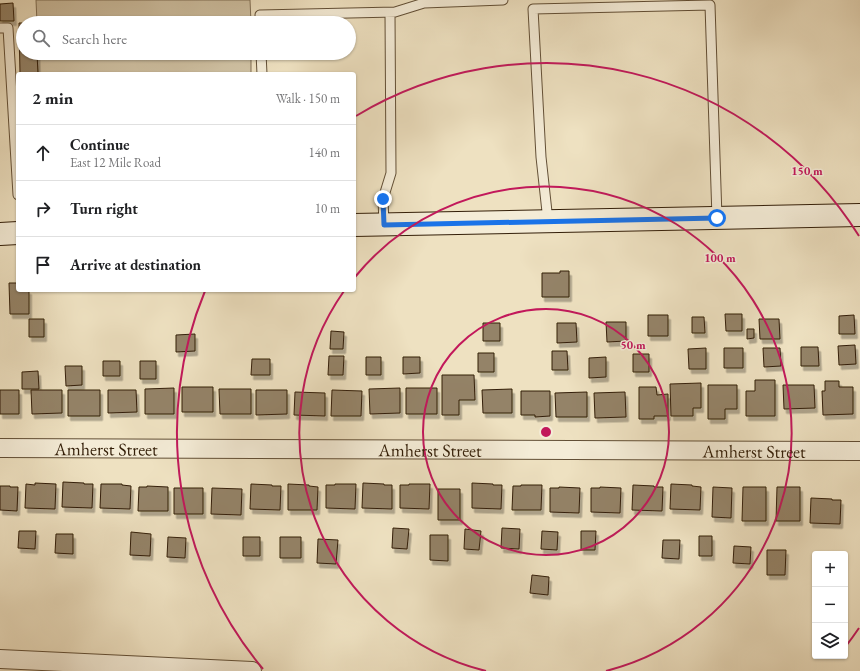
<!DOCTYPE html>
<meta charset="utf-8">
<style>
body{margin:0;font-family:"EB Garamond",serif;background:#f2f2f2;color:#202124}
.controls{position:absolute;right:12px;bottom:12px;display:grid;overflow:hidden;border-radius:4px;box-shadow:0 1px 3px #0004}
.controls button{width:36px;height:36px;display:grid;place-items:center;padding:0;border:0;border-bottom:1px solid #e0e0e0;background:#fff;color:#202124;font:20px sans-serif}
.stop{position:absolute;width:12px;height:12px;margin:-9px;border:3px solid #1a73e8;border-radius:50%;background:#fff}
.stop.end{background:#1a73e8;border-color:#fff;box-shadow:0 1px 4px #0008}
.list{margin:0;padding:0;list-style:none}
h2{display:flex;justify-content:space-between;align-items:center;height:52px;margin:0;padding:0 16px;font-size:17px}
h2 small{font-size:13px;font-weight:400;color:#757577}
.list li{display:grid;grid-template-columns:26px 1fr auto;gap:12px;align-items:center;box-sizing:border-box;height:56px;padding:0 16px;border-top:1px solid #e0e0e0}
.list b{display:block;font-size:15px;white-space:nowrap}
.list p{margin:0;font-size:13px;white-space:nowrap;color:#757577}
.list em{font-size:13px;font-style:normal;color:#757577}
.icon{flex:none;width:22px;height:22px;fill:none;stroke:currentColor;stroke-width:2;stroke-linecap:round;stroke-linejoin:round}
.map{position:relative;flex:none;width:860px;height:671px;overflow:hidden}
.search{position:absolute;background:#fff;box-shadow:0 1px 3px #0004;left:16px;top:16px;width:340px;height:44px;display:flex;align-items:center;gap:10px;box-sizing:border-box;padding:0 14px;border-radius:22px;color:#757577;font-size:15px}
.panel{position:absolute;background:#fff;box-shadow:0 1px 3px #0004;left:16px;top:72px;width:340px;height:220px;border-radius:4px}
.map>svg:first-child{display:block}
.green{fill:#cec0a2;stroke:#806f55}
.building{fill:#948368;stroke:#331e08;filter:url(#shadow)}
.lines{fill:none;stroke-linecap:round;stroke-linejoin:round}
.lane-casing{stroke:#624f36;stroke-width:11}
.street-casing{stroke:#624f36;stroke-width:20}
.secondary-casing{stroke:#331e08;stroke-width:24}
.lane{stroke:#f4ecd7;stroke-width:9}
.street{stroke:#f4ecd7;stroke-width:18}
.secondary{stroke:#f4ecd7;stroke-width:22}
.route{stroke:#1a73e8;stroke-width:5}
.ring{fill:none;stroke:#c2185b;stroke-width:2}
.labels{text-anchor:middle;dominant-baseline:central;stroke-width:3;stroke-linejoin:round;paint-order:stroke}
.street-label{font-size:18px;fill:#331e08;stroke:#f4ecd7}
.centre{fill:#c2185b;stroke:#f4ecd7;stroke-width:2}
.ring-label{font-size:12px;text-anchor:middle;font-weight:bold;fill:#c2185b;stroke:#f4ecd7;stroke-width:3;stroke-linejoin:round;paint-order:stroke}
</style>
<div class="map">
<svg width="860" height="671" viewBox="0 0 860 671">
<defs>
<filter id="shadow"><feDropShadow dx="2.5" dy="4.5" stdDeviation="0" flood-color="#0004"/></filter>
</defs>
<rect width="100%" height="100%" fill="#eee1c1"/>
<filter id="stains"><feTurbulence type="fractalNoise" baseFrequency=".005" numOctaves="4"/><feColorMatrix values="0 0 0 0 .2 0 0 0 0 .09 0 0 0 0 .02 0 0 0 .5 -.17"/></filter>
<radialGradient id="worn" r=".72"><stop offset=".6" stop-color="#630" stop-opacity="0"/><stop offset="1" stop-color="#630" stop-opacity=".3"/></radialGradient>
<!-- green -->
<path class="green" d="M36,0h214l1,23h-214z
M37,53h214v21h-213z"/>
<!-- building -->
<path class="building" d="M13,3l1,18h-14v-17z
M19,23h4v30h14l1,21h-18z
M560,271h9v26h-27v-24h18z
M9,283h9v7h11v24h-19z
M725,314h17v17h-16z
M648,315h20v21h-20z
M854,315l1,19h-16v-18z
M692,317h12l1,16h-13z
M29,319h15v18h-15z
M759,319h20l1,20h-20z
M606,322h20v19l-19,1z
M483,323h17v18h-17z
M557,323h19l1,19 -20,1z
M747,329h7v9l-7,1z
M331,331l13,1 -1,17h-13z
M195,334v17l-19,1v-17z
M855,345l1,19 -17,1 -1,-19z
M801,347h17l1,19h-18z
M706,348v21h-17l-1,-20z
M724,348h19v20h-19z
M763,348h17l1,18 -17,1z
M552,351h15l1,19h-16z
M478,353h16v19h-16z
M633,354h16v18h-16z
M329,356h15l-1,19h-15z
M366,357h15v18h-15z
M403,357h17v16l-17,1z
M606,357v20l-17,1v-20z
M252,359h18v16h-19z
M103,361h17v15h-17z
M140,361h16v18h-16z
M65,366h17v19l-16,1z
M38,371l1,18h-17v-17z
M442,375h32l1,25h-16v15h-17z
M755,380h20v36h-29v-25h9z
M825,381h14v6h14v27l-30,1 -1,-24h3z
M701,383v25h-8v8h-22l-1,-32z
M708,385h29v24h-12v10h-17z
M783,385h31l1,23 -31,1z
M182,387h31v25h-31z
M639,387h17l1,8 11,-1v22h-14v3h-15z
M174,388v26h-29v-25z
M400,388v25l-30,1 -1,-25z
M406,388h31v26h-31z
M219,389h32v25h-31z
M512,389v24h-29l-1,-23z
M0,390h19v24h-19z
M31,390h31v23l-30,1z
M68,390h32v26h-32z
M108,390h28l1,22 -29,1z
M256,390h31v24l-31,1z
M332,390l30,1 -1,25h-30z
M521,391h29v25l-15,1v-2h-14z
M295,392l30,1v23l-31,-1z
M587,392v25h-31l-1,-24z
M625,392l1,25 -31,1 -1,-25z
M63,482l21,1v1h9l-1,24 -30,-1z
M35,483l21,1 -1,25 -30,-1 1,-24 9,1z
M363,483l21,1v1h8v24l-30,-1z
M472,483l21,1v1h9l-1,24 -29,-1z
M101,484h21v1l9,1 -1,23 -30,-1z
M251,484l21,1v1h9l-1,24 -30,-1z
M288,484l21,1v1l9,1 -1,23h-29z
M335,484h21l-1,25 -29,-1v-23h9z
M409,484h21l-1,25 -29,-1v-23h9z
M671,484l21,1v1l9,1 -1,23 -30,-1z
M521,485h21l-1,25h-29l1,-24h8z
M633,485l21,1v1h9l-1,24 -30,-1z
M0,486h10v1h8l-1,24 -17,-1z
M147,486l21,1v24h-30l1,-24h8z
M559,487l21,1 -1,25 -29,-1v-24h9z
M600,487l21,1 -1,25 -29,-1v-24h9z
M713,487l19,1 -1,30 -19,-1z
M743,487h23v34h-24z
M777,487h23v34h-24z
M174,488h29v26h-29z
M212,488l30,1 -1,26 -30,-1z
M438,489h22v31h-22z
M811,498l21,1v1h9l-1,24 -30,-1z
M393,528l16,1 -2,20 -15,-1z
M502,528l18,1 -1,20 -18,-1z
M465,529l16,2 -2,19 -15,-1z
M19,531h17l-1,18 -17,-1z
M542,531l16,1 -1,18 -16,-1z
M581,531h15l-1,19h-14z
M131,532l20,2 -1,22 -20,-1z
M56,534h17v20l-18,-1z
M430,535h18v26l-18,-1z
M699,536h13v20h-13z
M168,537l18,1 -1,20 -18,-1z
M243,537h17v19h-17z
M280,537h21v21h-21z
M318,539l20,1 -2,24 -19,-1z
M663,540h17l-1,19 -17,-1z
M734,546l17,1 -1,17 -17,-1z
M767,550h19l-1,25h-18z
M532,575l17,2 -1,18 -18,-2z"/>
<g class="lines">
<!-- lane casing -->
<g class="lane-casing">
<path id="lane" d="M261,23l-1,-8 135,-3 29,-9 79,-3
M0,28h8l10,167
M261,53l1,21
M548,221l-7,-64 -8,-148 177,-4 7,213
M384,224l-1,-25 8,-26 -1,-160"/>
</g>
<!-- street casing -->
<g class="street-casing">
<g id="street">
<path id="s1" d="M0,448l860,3"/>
<path d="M0,659l252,12"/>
</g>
</g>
<!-- secondary casing -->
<g class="secondary-casing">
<path id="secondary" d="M354,225l506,-10
M0,234l18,-1"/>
</g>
<!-- lane -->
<use href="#lane" class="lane"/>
<!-- street -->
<use href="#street" class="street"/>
<!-- secondary -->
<use href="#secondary" class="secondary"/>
</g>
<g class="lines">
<!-- route -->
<path class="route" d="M383,199l1,26 333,-7"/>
</g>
<!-- distance rings -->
<g class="ring">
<circle cx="546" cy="432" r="123"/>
<path d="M486 671A246 246 0 0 1 344 291M355 277A246 246 0 1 1 606 671"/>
<path d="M859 628A369 369 0 0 1 846 646M263 669A369 369 0 0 1 205 291M356 116A369 369 0 0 1 859 236"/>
</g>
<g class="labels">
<!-- street labels -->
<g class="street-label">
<text stroke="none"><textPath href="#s1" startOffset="106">Amherst Street</textPath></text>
<text stroke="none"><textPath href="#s1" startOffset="430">Amherst Street</textPath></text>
<text stroke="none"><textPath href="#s1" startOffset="754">Amherst Street</textPath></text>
</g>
</g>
<circle cx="546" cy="432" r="6" class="centre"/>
<g class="ring-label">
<text x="807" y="175">150 m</text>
<text x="720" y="262">100 m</text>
<text x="633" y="349">50 m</text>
</g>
<rect width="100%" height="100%" filter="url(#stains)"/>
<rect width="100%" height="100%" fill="url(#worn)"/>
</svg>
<div class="controls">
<button>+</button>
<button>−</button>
<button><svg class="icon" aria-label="layers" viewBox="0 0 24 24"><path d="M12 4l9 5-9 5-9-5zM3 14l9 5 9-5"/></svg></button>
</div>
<div class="stop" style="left:717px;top:218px"></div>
<div class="stop end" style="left:383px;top:199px"></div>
<div class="search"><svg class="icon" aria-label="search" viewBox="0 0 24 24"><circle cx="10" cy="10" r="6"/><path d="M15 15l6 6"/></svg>Search here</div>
<section class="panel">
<h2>2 min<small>Walk · 150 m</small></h2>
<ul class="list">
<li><svg class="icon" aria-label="ahead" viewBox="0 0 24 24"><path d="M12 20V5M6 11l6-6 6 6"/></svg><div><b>Continue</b><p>East 12 Mile Road</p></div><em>140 m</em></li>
<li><svg class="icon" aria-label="right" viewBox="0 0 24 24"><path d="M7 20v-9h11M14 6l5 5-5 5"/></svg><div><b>Turn right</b></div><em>10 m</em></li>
<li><svg class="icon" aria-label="arrive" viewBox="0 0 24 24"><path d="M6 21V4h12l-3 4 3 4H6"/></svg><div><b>Arrive at destination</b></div></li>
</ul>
</section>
</div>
